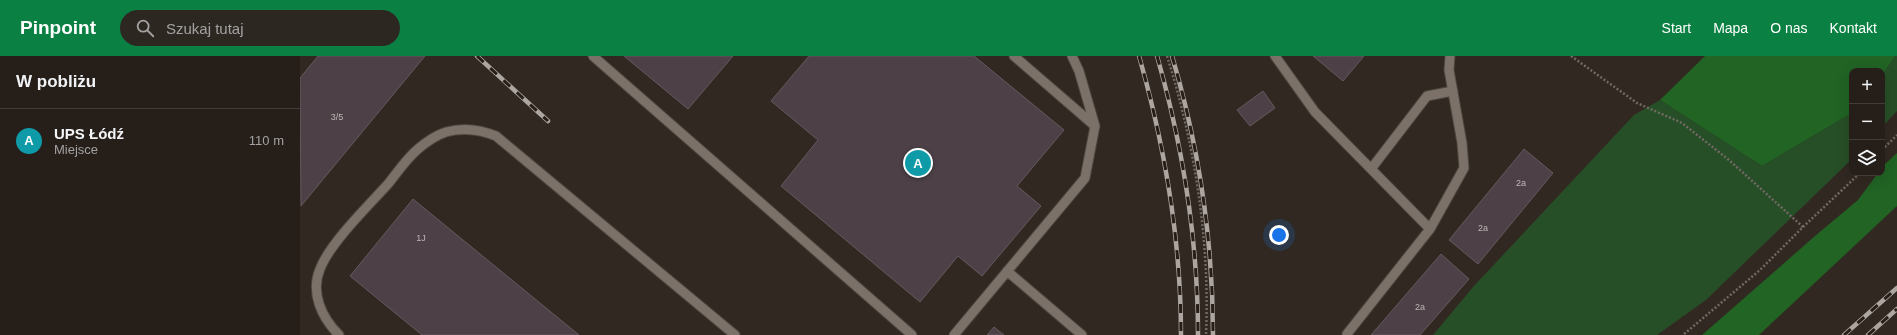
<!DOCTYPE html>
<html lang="pl">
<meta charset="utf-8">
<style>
body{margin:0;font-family:Arial,sans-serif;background:#2d2722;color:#f1f3f6}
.controls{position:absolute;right:12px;top:12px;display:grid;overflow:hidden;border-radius:8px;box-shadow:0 4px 16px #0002}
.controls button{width:36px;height:36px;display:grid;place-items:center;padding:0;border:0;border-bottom:1px solid #423c38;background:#251e19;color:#f1f3f6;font:20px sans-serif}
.you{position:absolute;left:979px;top:179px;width:14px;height:14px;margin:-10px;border:3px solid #fff;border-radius:50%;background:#1a73e8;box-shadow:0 0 0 6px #1a73e833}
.badge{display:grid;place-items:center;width:26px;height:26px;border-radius:50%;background:#0b8043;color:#fff;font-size:13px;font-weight:700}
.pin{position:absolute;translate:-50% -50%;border:2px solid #fff;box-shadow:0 1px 4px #0006}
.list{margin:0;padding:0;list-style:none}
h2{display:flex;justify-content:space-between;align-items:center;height:52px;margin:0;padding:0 16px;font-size:17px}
h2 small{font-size:13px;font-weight:400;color:#a3a2a2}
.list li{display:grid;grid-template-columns:26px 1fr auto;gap:12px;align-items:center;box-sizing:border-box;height:64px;padding:0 16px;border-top:1px solid #423c38}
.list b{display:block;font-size:15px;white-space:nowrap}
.list p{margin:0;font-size:13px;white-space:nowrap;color:#a3a2a2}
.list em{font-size:13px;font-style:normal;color:#a3a2a2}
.icon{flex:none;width:22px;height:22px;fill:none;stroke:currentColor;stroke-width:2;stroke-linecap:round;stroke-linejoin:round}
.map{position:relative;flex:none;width:1597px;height:279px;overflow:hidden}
header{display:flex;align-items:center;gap:24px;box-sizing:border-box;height:56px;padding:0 20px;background:#0b8043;color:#fff}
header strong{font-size:19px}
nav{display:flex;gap:22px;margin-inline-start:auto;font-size:14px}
.search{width:280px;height:36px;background:#2d2722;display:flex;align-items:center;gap:10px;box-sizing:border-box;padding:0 14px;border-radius:22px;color:#a3a2a2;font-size:15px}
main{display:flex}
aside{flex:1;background:#251e19}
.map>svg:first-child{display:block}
.green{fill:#274f27}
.forest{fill:#216424}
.building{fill:#4d4147;stroke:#65595f}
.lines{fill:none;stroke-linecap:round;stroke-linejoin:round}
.lane-casing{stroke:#4d4740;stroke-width:11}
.path{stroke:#716963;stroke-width:2.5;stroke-dasharray:2 2;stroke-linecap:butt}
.lane{stroke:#7b7169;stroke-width:9}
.rail-casing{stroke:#aca5a0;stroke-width:4.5}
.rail{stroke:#271e18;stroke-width:3;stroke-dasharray:9;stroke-linecap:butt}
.labels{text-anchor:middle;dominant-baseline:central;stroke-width:3;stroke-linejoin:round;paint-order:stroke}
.number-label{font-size:9px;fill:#bfb8b6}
</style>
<header>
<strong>Pinpoint</strong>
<div class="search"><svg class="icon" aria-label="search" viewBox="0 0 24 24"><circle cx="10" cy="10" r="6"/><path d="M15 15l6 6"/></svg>Szukaj tutaj</div>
<nav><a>Start</a><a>Mapa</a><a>O nas</a><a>Kontakt</a></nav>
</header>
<main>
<aside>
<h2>W pobliżu<small></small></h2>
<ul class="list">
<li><span class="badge" style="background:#0f9aa8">A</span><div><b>UPS Łódź</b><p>Miejsce</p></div><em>110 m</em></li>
</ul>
</aside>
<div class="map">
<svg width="1597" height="279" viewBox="0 0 1597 279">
<rect width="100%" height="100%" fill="#312821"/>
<!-- green -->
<path class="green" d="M1595,0h2v55l-15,16v-51z
M1360,44l102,66 90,-53v46l-146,141 -49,35h-224l40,-48 161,-172z"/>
<!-- forest -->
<path class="forest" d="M1405,0h190l-13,20v-5h-30v42l-90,53 -102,-66z
M1597,97v53l-138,129h-57l113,-99 43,-36 20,-27h4l1,-7z"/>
<!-- building -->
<path class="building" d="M18,0h107l-124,150 -1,-128z
M324,0h109l-45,53z
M509,0h165l90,74 -47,56 24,20 -59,70 -24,-20 -38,46 -139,-116 37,-46 -47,-39z
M1013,0h51l-21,25z
M963,35l12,17 -25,18 -13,-16z
M1224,93l29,24 -75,91 -29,-24z
M113,143l166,136h-157l-72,-59z
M1141,198l28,25 -49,56h-49z
M694,271l10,8h-17z"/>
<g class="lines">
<!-- lane casing -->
<g class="lane-casing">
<path id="lane" d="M293,0l319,279
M714,0l81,70
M975,0l40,56 115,117
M1071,113l56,-73 26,-5
M707,215l75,64
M1047,278l83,-105 34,-61 -2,-25 -13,-73 1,-14
M39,279c-17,-17 -29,-42 -19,-66 10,-26 48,-63 68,-85 9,-11 18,-25 30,-35 7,-6 19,-14 28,-17 18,-5 33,-3 50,4l239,199
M654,279l131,-157 10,-52 -16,-55 -7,-15"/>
</g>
<!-- path -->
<path class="path" d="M867,0c28,89 43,186 39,279
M1271,0l66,47 45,20 47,37 74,67 -43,43 -77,65
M1582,94l15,-15
M1503,171l57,-54"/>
<!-- lane -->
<use href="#lane" class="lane"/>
<!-- rail casing -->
<g class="rail-casing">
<path id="rail" d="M177,0l71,65
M839,0c26,91 42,184 42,279
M857,0c26,91 41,184 41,279
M872,0c27,91 41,184 41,279
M1544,279l53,-47
M1568,279l29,-26"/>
</g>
<!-- rail -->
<use href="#rail" class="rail"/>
</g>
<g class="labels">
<!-- number labels -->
<g class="number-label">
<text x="37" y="61">3/5</text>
<text x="1221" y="127">2a</text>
<text x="1183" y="172">2a</text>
<text x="121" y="182">1J</text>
<text x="1120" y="251">2a</text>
</g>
</g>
</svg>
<div class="controls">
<button>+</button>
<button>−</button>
<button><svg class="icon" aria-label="layers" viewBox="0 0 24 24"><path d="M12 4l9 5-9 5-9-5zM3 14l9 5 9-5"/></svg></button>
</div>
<div class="you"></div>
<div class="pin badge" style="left:618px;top:107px;background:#0f9aa8">A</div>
</div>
</main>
